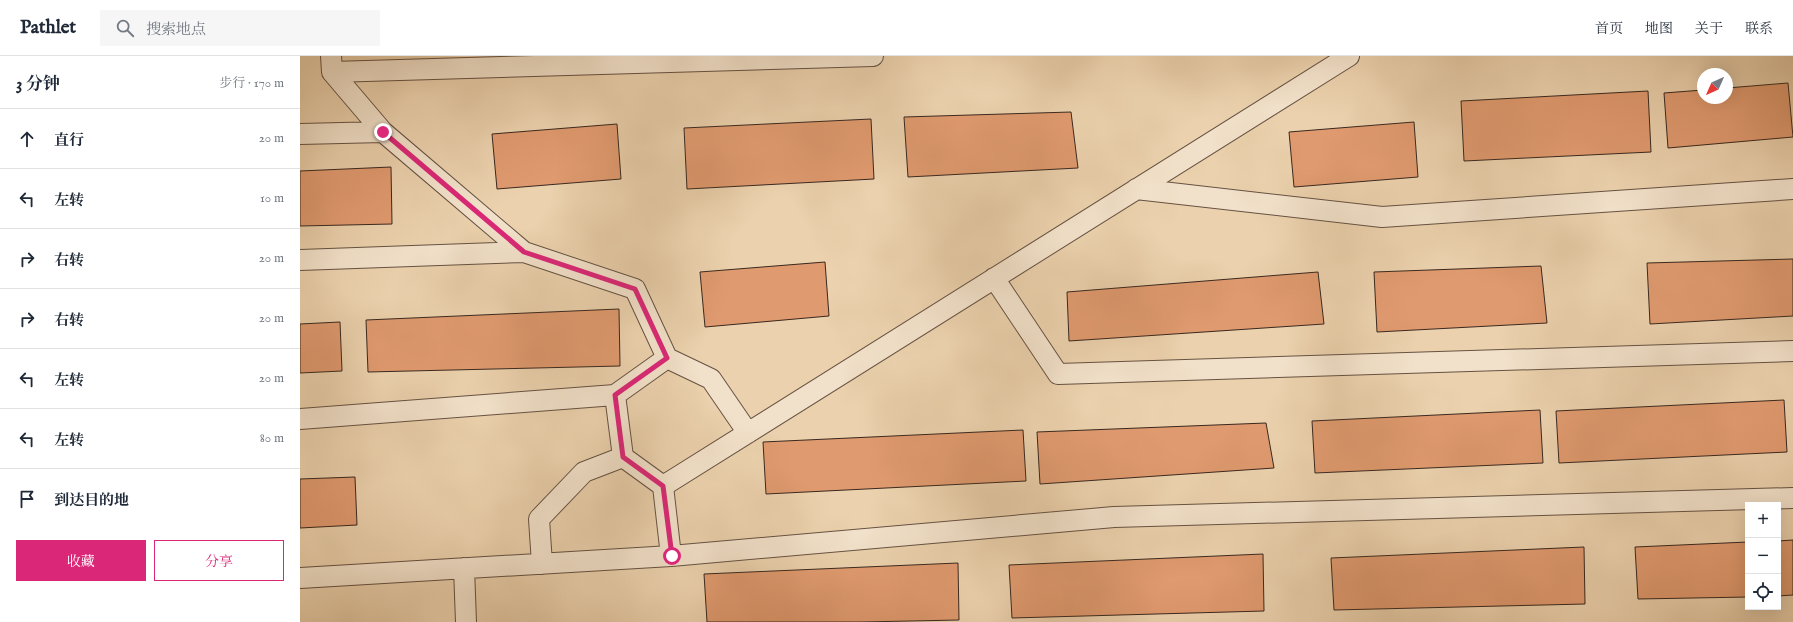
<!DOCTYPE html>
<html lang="zh">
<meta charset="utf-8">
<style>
body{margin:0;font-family:"IM FELL English","Noto Serif SC",serif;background:#f6f6f7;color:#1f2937}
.controls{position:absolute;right:12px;bottom:12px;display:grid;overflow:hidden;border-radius:0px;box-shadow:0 4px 16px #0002}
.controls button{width:36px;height:36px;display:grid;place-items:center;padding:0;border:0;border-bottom:1px solid #e0e1e3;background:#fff;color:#1f2937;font:20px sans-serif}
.compass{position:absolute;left:1397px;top:12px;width:36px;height:36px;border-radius:50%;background:#fff;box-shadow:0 4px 16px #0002;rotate:225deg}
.stop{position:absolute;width:12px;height:12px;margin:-9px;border:3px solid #db2777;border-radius:50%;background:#fff}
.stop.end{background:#db2777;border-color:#fff;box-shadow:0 1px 4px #0008}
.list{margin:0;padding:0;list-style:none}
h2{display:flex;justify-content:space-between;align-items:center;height:52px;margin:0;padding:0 16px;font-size:17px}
h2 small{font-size:13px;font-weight:400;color:#747a83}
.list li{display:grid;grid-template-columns:26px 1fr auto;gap:12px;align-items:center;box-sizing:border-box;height:60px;padding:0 16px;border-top:1px solid #e0e1e3}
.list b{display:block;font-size:15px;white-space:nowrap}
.list em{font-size:13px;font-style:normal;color:#747a83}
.actions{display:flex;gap:8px;padding:12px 16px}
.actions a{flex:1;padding:9px 0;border:1px solid #db2777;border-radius:0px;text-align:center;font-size:14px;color:#db2777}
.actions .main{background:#db2777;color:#fff}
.icon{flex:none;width:22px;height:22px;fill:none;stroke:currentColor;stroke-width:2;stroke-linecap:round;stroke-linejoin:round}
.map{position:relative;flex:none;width:1493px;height:566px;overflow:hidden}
header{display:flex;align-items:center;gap:24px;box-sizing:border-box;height:56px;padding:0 20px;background:#fff;border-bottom:1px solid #e0e1e3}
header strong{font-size:19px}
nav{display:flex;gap:22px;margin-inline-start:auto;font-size:14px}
.search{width:280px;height:36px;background:#f6f6f7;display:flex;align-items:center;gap:10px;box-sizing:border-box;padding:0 14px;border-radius:0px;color:#747a83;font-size:15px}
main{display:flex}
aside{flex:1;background:#fff}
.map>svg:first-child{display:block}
.building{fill:#e09a6f;stroke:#39281f}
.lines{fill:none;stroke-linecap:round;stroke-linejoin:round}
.street-casing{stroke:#665242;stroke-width:22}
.street{stroke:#f2e1ca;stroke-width:20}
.route{stroke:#db2777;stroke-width:5}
</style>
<header>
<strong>Pathlet</strong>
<div class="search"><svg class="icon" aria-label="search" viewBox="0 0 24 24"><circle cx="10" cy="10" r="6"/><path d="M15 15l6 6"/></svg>搜索地点</div>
<nav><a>首页</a><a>地图</a><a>关于</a><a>联系</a></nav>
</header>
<main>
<aside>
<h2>3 分钟<small>步行 · 170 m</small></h2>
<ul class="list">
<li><svg class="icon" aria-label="ahead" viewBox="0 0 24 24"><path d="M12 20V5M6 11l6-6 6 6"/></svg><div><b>直行</b></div><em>20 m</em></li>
<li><svg class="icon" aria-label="left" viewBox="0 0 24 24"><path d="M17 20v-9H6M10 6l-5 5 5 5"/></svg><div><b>左转</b></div><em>10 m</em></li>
<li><svg class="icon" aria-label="right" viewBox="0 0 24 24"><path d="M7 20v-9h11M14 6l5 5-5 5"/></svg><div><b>右转</b></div><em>20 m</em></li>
<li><svg class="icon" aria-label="right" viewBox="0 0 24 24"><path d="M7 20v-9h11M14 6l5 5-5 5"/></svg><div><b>右转</b></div><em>20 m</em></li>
<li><svg class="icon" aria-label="left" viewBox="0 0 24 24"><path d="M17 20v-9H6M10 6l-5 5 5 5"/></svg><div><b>左转</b></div><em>20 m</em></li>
<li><svg class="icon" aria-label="left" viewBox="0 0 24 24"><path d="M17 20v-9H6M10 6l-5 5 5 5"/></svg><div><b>左转</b></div><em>80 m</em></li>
<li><svg class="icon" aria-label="arrive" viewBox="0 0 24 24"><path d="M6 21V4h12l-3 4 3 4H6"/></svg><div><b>到达目的地</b></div></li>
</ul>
<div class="actions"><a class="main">收藏</a><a>分享</a></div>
</aside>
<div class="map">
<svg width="1493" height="566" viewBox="0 0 1493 566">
<rect width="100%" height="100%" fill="#ebd1ad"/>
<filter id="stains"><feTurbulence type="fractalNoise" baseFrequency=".005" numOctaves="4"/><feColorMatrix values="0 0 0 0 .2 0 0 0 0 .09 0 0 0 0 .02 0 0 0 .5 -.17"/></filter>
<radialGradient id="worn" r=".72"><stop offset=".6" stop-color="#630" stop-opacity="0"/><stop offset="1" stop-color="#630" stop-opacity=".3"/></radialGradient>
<!-- building -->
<path class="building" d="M1488,27l5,54 -125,11 -4,-55 39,-3v8h24v-10z
M1348,35l3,61 -187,9 -3,-60z
M771,56l7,56 -170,9 -4,-60z
M571,63l3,60 -187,10 -3,-61z
M1114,66l4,55 -124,10 -5,-55z
M317,68l4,55 -124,10 -5,-55z
M91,111l1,57 -92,2v-55z
M1493,203v57l-143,8 -3,-61z
M525,206l4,54 -124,11 -5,-55z
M1241,210l6,57 -170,9 -3,-60z
M1018,216l6,52 -255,17 -2,-49z
M319,253l1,57 -252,6 -2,-52z
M40,266l2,49 -42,2v-49z
M1484,344l3,52 -228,11 -3,-52z
M1240,354l3,53 -228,10 -3,-52z
M966,367l8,45 -234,16 -3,-52z
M723,374l3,51 -260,13 -3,-52z
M55,421l2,48 -57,3v-49z
M1493,484v55l-15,1v-55z
M1448,486v55l-110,2 -3,-52z
M1284,491l1,57 -251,6 -3,-52z
M963,498l1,57 -252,7 -3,-53z
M658,507l1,57 -98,2h-154l-3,-48z"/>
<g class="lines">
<!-- street casing -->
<g class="street-casing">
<path id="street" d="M31,0l1,16 541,-16
M32,16l51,60
M0,78l83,-2 141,120
M836,133l246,28 411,-28
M0,204l224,-8 111,37 32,69
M694,222l64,96 735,-23
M315,339l52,-37 44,21 37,54
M0,363l315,-24 8,62 -39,15 -45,47 3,45
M323,401l40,29
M371,500l-8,-70 686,-430
M164,512l2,54
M0,522l371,-22 443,-39 679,-19"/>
</g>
<!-- street -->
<use href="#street" class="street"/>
</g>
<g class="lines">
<!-- route -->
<path class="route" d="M83,76l141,120 111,37 32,69 -52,37 8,62 40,29 9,70"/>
</g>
<rect width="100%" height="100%" filter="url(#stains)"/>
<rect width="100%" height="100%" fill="url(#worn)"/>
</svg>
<div class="controls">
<button>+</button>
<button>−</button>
<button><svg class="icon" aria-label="locate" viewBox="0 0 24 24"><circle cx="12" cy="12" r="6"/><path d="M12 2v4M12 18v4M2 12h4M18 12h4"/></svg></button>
</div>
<svg class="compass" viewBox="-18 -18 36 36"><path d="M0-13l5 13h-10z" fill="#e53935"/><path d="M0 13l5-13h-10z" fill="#747a83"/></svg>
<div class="stop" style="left:372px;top:500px"></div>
<div class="stop end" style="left:83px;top:76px"></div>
</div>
</main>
